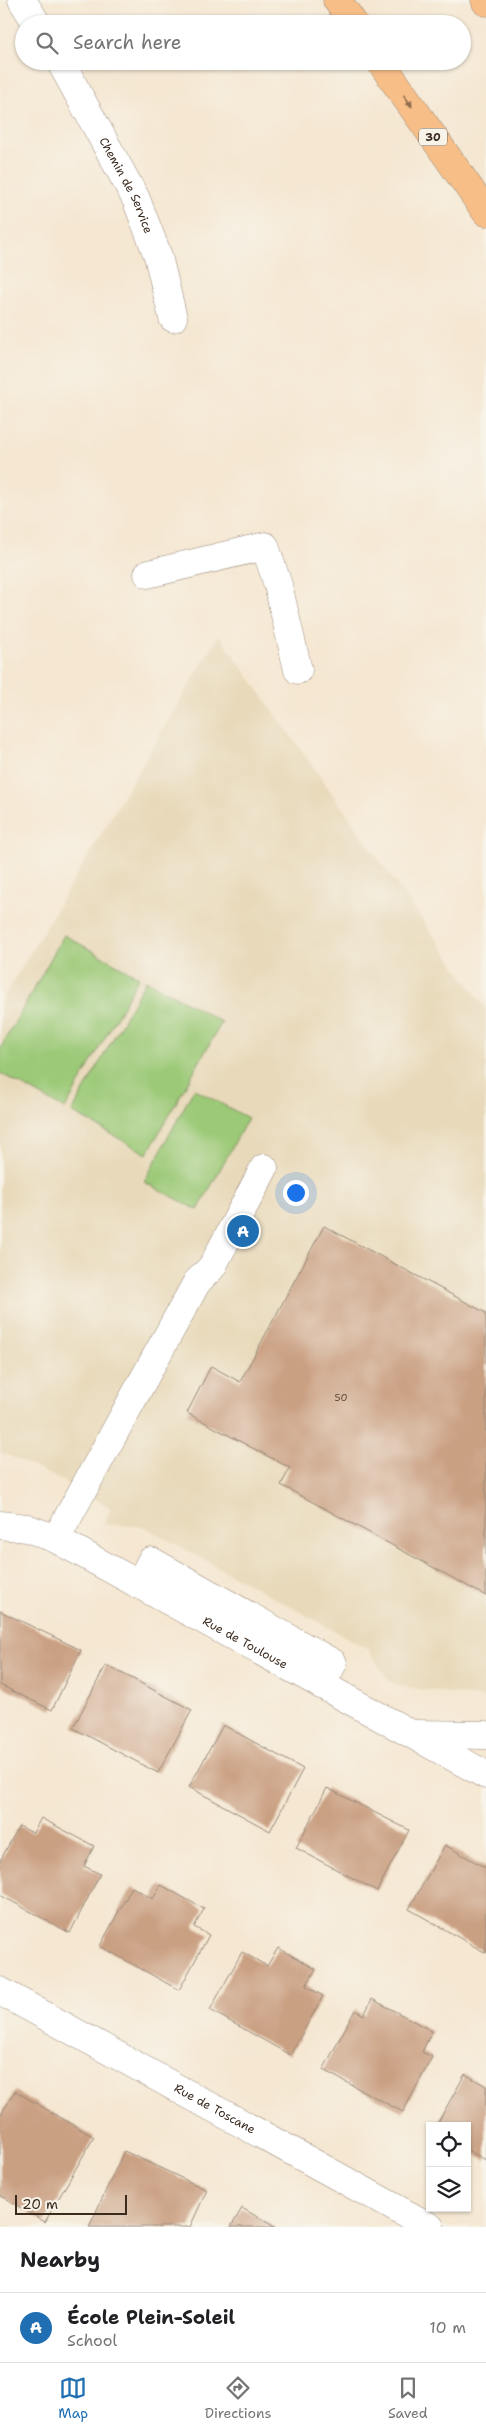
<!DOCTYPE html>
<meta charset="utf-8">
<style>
body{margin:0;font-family:"Shantell Sans",sans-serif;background:#f6f6f6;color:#202124}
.controls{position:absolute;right:15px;bottom:15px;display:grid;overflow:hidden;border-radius:0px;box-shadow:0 1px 4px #0004}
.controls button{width:45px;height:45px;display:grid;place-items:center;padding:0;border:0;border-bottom:1px solid #e0e0e0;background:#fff;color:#202124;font:25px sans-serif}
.scale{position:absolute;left:15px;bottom:12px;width:112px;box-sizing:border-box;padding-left:5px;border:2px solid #3b2a1e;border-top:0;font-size:14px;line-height:18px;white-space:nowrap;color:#3b2a1e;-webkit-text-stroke:4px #f7f3e8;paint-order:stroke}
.you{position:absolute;left:295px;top:1192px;width:18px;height:18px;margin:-12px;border:4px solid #fff;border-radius:50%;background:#1a73e8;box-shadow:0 0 0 8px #1a73e833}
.badge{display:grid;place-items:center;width:32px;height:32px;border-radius:50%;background:#1f6fb2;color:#fff;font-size:16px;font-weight:700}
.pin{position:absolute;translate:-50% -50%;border:2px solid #fff;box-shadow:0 1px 5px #0006}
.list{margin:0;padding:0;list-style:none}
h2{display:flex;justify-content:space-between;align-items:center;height:65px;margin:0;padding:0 20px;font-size:21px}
h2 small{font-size:16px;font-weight:400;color:#757577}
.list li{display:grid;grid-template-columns:32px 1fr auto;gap:15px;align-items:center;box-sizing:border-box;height:70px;padding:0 20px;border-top:1px solid #e0e0e0}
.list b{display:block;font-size:19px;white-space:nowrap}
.list p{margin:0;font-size:16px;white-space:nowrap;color:#757577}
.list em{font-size:16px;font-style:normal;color:#757577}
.icon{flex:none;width:28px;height:28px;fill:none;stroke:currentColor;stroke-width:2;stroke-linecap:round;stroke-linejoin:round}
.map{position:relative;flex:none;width:486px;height:2227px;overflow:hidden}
.search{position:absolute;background:#fff;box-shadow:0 1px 4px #0004;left:15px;right:15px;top:15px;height:55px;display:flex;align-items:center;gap:12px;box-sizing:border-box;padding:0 18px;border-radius:28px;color:#757577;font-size:19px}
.sheet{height:135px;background:#fff}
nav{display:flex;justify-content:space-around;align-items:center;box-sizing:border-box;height:70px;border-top:1px solid #e0e0e0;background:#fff;font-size:14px;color:#757577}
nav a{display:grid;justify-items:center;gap:2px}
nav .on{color:#1f6fb2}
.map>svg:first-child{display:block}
.built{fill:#e8d9ba}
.green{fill:#9bc977;stroke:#6b7a4a}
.building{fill:#caa083}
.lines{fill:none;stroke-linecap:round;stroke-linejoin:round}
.minor-casing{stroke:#988878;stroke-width:29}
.highway-casing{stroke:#988878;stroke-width:29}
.minor{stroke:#fff;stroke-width:28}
.highway{stroke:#f7be88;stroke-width:28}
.oneway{fill:#906d4e}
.labels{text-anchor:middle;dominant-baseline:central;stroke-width:4.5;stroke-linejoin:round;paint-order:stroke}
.number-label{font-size:10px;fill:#5f4837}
.shield{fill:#f7f3e8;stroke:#73665b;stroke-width:1}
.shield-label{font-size:11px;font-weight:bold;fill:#3b2a1e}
.street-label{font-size:12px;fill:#3b2a1e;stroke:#f7f3e8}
</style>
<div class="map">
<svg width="486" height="2227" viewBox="0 0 486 2227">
<rect width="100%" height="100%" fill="#f7f3e8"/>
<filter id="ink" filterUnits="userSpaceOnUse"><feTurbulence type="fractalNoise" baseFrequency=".02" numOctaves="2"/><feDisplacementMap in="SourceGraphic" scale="10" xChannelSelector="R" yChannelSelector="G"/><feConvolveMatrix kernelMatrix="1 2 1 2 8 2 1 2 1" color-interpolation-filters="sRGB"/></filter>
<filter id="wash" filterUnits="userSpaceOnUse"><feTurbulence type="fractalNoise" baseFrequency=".0096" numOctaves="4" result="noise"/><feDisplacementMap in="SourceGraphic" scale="20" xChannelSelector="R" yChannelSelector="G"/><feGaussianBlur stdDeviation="1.12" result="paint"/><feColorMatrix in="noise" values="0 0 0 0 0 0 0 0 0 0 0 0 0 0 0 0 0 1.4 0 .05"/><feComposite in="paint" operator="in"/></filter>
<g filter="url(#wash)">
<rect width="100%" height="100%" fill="#f5e7d1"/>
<!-- built -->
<path class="built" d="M219,635l267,374v689l-88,-12 -9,-5 -21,-32 -223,-122 -41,-3 7,-16 -48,-27 -53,-25 -10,-3v-449z"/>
<!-- green -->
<path class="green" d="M64,935l75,42 -74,132 -65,-36v-24z
M146,980l76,42 -75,132 -75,-42z
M194,1089l54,29 -50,92 -54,-28z"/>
<g id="blocks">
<!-- building -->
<path class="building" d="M324,1226l162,87v283l-205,-111 9,-17 -103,-55 24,-47 29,16z
M0,1611l81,39 -29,60 -52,-25z
M106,1665l86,45 -34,63 -85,-45z
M223,1725l80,44 -33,62 -81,-44z
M327,1788l82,42 -32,61 -81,-43z
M41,1818l53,28 -10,20 16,8 -30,59 -70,-38v-34l19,-35 14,7z
M445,1845l41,23v85l-77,-44z
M161,1885l43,24 -10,18 15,8 -30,55 -79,-44 32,-59 21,12z
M278,1948l38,21 -10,17 17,10 -33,59 -80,-45 32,-58 25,14z
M372,1999l60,32 -10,21 10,5 -29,55 -80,-42 32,-60 9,5z
M465,2074l21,12v74l-19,-10v-24h-31z
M15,2091l79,46 -49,85 -45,-27v-79z
M124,2151l83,39 -17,37h-101z
M242,2208l33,19h-44z"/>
</g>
</g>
<g filter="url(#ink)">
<use href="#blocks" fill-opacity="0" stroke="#988878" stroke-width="1"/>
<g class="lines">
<!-- minor casing -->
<g class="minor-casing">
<g id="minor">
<path d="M22,0l15,24"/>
<path id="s1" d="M60,61l76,138 22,57 15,62"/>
<path d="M148,574l117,-28 13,39 20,85"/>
<path id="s2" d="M0,1525l27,3 29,11 430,236"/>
<path d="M56,1539l141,-257 15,-15 52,-99"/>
<path d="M139,1585l12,-24 182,102 -12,22"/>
<path d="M415,1734l71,1"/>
<path id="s3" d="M0,1991l430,236"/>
</g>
</g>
<!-- highway casing -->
<g class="highway-casing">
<path id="highway" d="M337,0l17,24
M485,0l1,2
M380,61l106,151"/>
</g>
<!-- minor -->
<use href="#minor" class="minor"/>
<!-- highway -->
<use href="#highway" class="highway"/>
</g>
<!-- one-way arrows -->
<defs><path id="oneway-solid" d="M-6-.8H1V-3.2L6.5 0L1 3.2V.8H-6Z" transform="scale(1.25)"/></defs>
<use class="oneway" href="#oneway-solid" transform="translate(408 101) rotate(55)"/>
</g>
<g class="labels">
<!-- number labels -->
<g class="number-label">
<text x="341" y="1397">50</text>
</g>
<!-- shield labels -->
<rect class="shield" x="419" y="128.5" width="28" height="17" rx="4"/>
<g class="shield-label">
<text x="433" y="137">30</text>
</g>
<!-- street labels -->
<g class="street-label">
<text stroke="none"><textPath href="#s1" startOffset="141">Chemin de Service</textPath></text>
<text stroke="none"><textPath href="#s2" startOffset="274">Rue de Toulouse</textPath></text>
<text stroke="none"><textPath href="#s3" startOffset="245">Rue de Toscane</textPath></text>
</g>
</g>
</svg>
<div class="controls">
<button><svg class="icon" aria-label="locate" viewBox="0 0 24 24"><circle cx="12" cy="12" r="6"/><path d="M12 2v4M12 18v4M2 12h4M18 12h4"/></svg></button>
<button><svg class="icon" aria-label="layers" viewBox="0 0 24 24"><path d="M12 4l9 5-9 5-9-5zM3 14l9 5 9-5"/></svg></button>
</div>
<div class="scale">20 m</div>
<div class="you"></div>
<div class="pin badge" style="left:243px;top:1231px">A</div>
<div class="search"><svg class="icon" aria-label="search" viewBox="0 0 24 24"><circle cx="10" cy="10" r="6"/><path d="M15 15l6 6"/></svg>Search here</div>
</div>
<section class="sheet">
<h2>Nearby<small></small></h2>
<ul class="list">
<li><span class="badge">A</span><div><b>École Plein-Soleil</b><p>School</p></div><em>10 m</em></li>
</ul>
</section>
<nav>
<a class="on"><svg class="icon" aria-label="map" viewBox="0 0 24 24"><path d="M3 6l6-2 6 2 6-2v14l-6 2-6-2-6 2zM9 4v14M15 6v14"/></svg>Map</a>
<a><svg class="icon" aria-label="directions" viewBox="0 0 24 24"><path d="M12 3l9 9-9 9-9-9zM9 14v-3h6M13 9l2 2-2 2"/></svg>Directions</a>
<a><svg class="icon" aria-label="saved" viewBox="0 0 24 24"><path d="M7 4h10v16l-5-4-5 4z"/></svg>Saved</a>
</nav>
